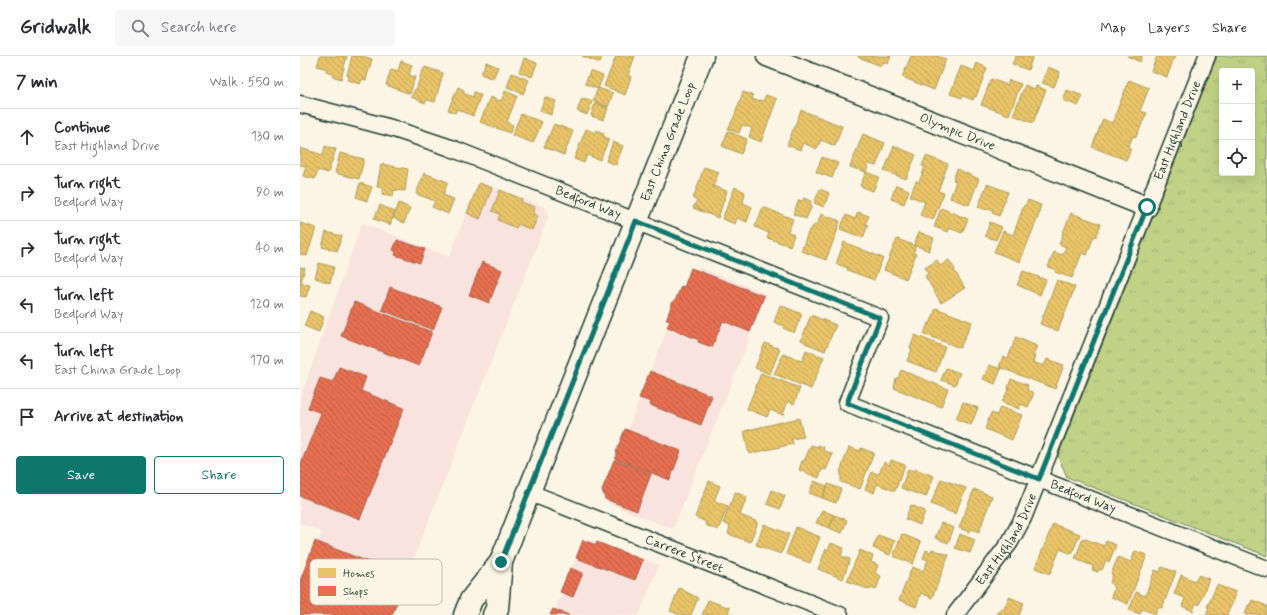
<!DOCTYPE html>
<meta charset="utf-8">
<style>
body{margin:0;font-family:Mynerve,sans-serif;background:#f7f7f7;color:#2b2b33}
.controls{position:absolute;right:12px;top:12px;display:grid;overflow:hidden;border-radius:4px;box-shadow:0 4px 16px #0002}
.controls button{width:36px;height:36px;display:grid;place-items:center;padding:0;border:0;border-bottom:1px solid #e1e1e2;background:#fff;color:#2b2b33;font:20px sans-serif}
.stop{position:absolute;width:12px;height:12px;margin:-9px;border:3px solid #0f766e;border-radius:50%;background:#fff}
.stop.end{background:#0f766e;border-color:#fff;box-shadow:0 1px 4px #0008}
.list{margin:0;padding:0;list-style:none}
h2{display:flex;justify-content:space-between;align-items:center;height:52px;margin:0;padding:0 16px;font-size:17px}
h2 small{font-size:13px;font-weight:400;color:#7c7c81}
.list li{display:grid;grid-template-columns:26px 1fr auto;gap:12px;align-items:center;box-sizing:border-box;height:56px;padding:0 16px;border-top:1px solid #e1e1e2}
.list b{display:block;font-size:15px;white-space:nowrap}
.list p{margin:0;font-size:13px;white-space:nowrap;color:#7c7c81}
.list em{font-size:13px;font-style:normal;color:#7c7c81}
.actions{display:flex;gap:8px;padding:12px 16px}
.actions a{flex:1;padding:9px 0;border:1px solid #0f766e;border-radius:4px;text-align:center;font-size:14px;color:#0f766e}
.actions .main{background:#0f766e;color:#fff}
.icon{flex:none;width:22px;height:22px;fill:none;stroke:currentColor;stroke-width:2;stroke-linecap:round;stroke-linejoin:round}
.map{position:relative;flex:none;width:967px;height:559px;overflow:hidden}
header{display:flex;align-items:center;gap:24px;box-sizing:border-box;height:56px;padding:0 20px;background:#fff;border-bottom:1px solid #e1e1e2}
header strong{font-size:19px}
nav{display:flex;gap:22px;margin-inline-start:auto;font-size:14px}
.search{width:280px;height:36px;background:#f7f7f7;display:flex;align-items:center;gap:10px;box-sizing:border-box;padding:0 14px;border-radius:4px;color:#7c7c81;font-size:15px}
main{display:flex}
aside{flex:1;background:#fff}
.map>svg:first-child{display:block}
.built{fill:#f8e3de}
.grass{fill:url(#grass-tufts);stroke:#70885e;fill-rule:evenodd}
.homes{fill:url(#homes-back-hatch);stroke:#ac9c5a}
.shops{fill:url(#shops-back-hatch);stroke:#ab6048}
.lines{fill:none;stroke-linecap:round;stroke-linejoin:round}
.minor-casing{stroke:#1f3d34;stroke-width:19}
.tertiary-casing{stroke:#1f3d34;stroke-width:23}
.secondary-casing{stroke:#1f3d34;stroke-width:25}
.minor{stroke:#fcf5e5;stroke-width:16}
.tertiary{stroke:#fcf5e5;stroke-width:20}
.secondary{stroke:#fcf5e5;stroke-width:22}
.route{stroke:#0f766e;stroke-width:5}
.labels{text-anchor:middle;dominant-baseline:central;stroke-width:4;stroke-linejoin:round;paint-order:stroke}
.street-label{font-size:13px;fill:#1f3d34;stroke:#fcf5e5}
.key{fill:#fcf5e5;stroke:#babeb0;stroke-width:1}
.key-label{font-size:11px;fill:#1f3d34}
</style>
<header>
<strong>Gridwalk</strong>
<div class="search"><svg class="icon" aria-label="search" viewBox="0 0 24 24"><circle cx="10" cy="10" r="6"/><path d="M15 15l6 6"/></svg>Search here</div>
<nav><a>Map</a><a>Layers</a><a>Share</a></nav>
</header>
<main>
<aside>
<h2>7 min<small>Walk · 550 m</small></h2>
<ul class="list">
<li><svg class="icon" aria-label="ahead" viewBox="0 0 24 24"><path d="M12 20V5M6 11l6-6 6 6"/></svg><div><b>Continue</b><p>East Highland Drive</p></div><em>130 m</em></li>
<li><svg class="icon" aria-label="right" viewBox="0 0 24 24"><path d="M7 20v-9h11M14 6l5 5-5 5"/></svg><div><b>Turn right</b><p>Bedford Way</p></div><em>90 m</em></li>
<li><svg class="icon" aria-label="right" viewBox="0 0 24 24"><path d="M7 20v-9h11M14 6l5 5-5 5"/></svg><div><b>Turn right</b><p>Bedford Way</p></div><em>40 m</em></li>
<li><svg class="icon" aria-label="left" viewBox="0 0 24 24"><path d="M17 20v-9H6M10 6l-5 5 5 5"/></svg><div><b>Turn left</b><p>Bedford Way</p></div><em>120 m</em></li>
<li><svg class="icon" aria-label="left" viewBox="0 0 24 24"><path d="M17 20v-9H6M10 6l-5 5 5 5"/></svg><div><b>Turn left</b><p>East China Grade Loop</p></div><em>170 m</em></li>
<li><svg class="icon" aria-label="arrive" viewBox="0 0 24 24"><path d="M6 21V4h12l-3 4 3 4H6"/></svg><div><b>Arrive at destination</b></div></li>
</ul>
<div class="actions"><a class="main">Save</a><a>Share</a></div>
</aside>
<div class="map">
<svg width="967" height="559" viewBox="0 0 967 559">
<defs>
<pattern id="grass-tufts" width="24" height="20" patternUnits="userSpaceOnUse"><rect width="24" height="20" fill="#c1d287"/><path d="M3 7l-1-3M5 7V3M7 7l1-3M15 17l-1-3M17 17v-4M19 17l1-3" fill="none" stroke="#a5b575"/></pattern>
<pattern id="homes-back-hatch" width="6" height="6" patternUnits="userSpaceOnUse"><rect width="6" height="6" fill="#e9c46a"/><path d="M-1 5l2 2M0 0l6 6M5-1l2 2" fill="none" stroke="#c7a95c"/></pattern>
<pattern id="shops-back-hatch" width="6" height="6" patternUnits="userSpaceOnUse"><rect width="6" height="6" fill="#e76f51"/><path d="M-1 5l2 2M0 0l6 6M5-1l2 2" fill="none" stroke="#bb5c44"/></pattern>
</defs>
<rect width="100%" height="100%" fill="#fcf5e5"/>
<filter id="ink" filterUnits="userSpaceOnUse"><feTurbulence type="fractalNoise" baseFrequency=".025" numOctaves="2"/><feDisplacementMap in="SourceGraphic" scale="8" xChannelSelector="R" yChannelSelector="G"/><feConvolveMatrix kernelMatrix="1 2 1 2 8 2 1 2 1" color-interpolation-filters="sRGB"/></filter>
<g filter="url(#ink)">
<!-- built -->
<path class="built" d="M179,125l61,24 6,4 2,8 -147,374 -101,24v-25l22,-58 -22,-9v-124l62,-176 87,34z
M401,212l66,26 -94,235 -62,-24 -6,-5 -2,-7 85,-217 5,-6z
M292,484l67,25 -20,50h-86l27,-67 5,-6z"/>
<!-- grass -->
<path class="grass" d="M917,0h50v500l-200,-79 -9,-21zM922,15h30v102h-30z"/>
<!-- homes -->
<path class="homes" d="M20,0h27l-6,23 -9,-3 1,-2 -7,-3 1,-2 -10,-3z
M52,0h10l10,3 -6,21 -4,-1 -2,5 -13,-4 2,-4 -2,-1z
M282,0h20l-2,7z
M316,0h19l-7,19 3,2 -6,18 -21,-9z
M558,0h33l-3,8 -6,-2 -1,4 -23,-9z
M611,0h26l9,3 -12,31 -32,-13z
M716,0h17l-5,14 -16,-6z
M827,0h15l-2,6z
M857,0h18l-8,21 -16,-6z
M224,2l13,5 -5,14 -13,-5z
M101,5l11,4 -3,10 6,2 -5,17 -24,-9 5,-16 7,2z
M186,6l12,5 -5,12 -12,-5z
M677,7l10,5 -11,29 -1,-1 -2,4 -10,-4 -1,2 -12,-4 11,-28 13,5z
M125,11l18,6 -8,29 -8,-2 -2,3 -14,-6 4,-8 1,1 6,-19h1z
M748,11l12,5 -6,15 -12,-4z
M290,15l13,5 -5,13 -13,-5z
M212,17l17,7 -6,14 -16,-7z
M691,23l16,6 2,-5 12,4 -12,31 -28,-10z
M829,24l20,8 -9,23 7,2 -11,24 -3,-1 -5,12 3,1 -5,11 -34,-13 11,-28 9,4z
M725,29l9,4 2,-3 10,4 -13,33 -20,-8z
M158,31l6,3 -1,3 10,4 1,-5 7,3 -8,21 -16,-7 -2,4 -7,-3z
M298,32l15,5 -5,14 -15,-6z
M767,34l16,6 -5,10 -15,-6z
M205,35l12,5 -10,26 6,3 -3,8 -30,-11 10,-25 11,4z
M443,36l10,3 -1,4 6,2 1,-1 4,1 3,-6 11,4 -16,43 -12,-5 3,-9 -10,-3 -3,8 -11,-4 6,-12z
M245,41l11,4 -5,14 -11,-4z
M282,42l10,4 -5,13 -10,-4z
M295,47l13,5 -4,12 -13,-4z
M501,54l41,16 -7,20 -14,-6 -4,9 -14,-6 -3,7 -13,-5z
M221,58l21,8 -9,21 -21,-8z
M254,68l19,7 -9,24 -20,-8z
M286,73l9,4 1,-3 8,3 -1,3 6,3 -9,21 -13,-5 -3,8 -10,-4z
M428,75l19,8 -6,15 -19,-8z
M563,78l22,9 -9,23 -7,-2 -3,8 -16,-5z
M313,86l10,4 -7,19 -10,-4z
M25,90l11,3 -8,24 -10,-3 -3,9 -12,-3 3,-10 -6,-1v-17l23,7z
M594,90l22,9 -10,24 -22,-8z
M40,97l24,6 -5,20 -24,-6z
M626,100l22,8 -10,27 6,2 -11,27 -13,-5 5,-13 -15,-6 6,-15 3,1 6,-15 -3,-1z
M522,101l16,6 -6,15 -16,-6z
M81,108l27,5 -3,22 -11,-1 -1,6 -11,-2 1,-6 -6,-1z
M404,111l15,5 -6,14 14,5 -9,27 -25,-10 4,-8 -4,-1z
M657,113l22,10 -10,26 -19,-7 6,-17 -3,-1z
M566,116l13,5 -6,14 -13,-5z
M124,117l24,9 -5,13 11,4 -6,15 -16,-7 3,-6 -19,-7z
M60,127l12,4 -5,14 -11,-4z
M179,127l13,5 -12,31 -13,-6z
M687,128l21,8 -9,24 -7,-3 1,-3 -5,-2 -1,2 -9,-3z
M596,129l13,5 -5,14 -13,-5z
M435,131l10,5 -2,11 9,4 -5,15 -10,-4 -2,6 -13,-5z
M520,133l9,4 -5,14 -10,-4z
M200,134l22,9 -1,3 14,5 -2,7 5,2 -6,14 -14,-6 -2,4 -18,-8 2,-6 -8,-3z
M504,142l7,3 -1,4 2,1 -6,13 -13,-5 6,-14 3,1z
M728,144l13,5 -2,6 1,1 -20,50 -26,-10 9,-21 10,4 11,-30 1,1z
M99,147l11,5 -6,15 -11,-5z
M80,149l15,7 -5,13 -16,-6z
M463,151l30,12 -5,13 6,3 -4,11 -23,-8 2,-5 -14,-6z
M641,152l27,11 -6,14 -13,-5 -1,4 -14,-5z
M558,156l11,4 -4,8 3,1 -5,13 -23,-9 6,-14 9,4z
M771,157l30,11 -5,13 -2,-1 -7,19 -5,-2 -10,25 -17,-6 1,-2 -8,-3 6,-15 8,3 4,-8 -7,-3 4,-9h-1z
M521,158l19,7 -3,8h1l-12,31 -25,-9 8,-21 9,-8z
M690,166l12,5 -6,13 -11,-4z
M0,167l16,5 -9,28 -7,-2z
M26,176l16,4 -5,15 -15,-4z
M619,176l15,6 -5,13 -15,-6z
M597,183l19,7 -3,7 3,1 -10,25 -22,-9z
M544,186l39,16 -9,22 -27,-10 1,-2 -12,-4z
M637,204l3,6 9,-6 6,9 -1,1 11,18 -24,15 -16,-27 3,-3 -3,-5z
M19,207l15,4 -4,16 -15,-5z
M0,211l5,1 -4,14 9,3 -4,12 -6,-1z
M723,215l23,9 -6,15 -23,-10z
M757,224l18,7 -17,44 -18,-7z
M480,249l22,9 -8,19 -11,-5 1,-2 -10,-4z
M636,252l36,14 -12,26 -36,-14 4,-11 2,1z
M10,255l14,6 -5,15 -15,-6z
M511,259l25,10 -11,26 -20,-8v-1l-4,-2z
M615,279l30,12 -9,25 -29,-11 5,-12 -2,-1z
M716,281l21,9 -4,9 2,1 -2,6 11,4 3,-7 17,6 -9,24 -56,-22 4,-11 5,2z
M465,287l15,6 -10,25 -15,-6z
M506,294l18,7 -13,32 -37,-15 9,-20 19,7z
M689,309l12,4 -6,15 -12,-5z
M646,312l14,5 -5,12 -14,-5z
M601,314l47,19 -7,18 -47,-19 2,-10h2z
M461,317l39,15 -6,16 -6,-3 -5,14 -13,-5 -3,7 -20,-8z
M711,323l17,6 -1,5 7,3 -6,14 -7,-3 -2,5 -17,-7 7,-14h-1z
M663,346l15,6 -7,17 -15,-6z
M700,351l22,8 -10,25 -27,-11 6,-16 6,2z
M499,362l5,19 -12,2 1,5 -44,10 -5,-23z
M511,389l7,2v-2l6,2 -1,3 10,4 -7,16 -4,-1 -3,9 -20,-8 3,-9h2z
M549,391l11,4 1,-3 13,5 -14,36 -19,-7v-9l-1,-1z
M591,404l14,5 -10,26 -18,-7 -3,9 -9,-4 7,-17 7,2 5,-12 5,3z
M608,413l6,2 1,-2 19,7 -8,21 -25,-9z
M641,423l25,9 -11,26 -24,-10z
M409,425l11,5 -6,15 14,5 -10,24 -13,-5 1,-3 -11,-5z
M514,425l13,5 -5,12 -13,-5z
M528,428l13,5 -5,14 -14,-5z
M674,433l18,7 -13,36 -8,-3 -2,3 -10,-4z
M472,434l13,6 -5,13 -13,-5z
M435,436l12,5 -7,18 18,7 -8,20 -22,-8 2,-8 -7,-3z
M611,449l14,6 -5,14 -15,-6z
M522,454l12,5 -5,13 -13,-5z
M535,459l12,5 -5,13 -13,-5z
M641,467l13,5 -6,15 -13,-5z
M464,468l25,10 -8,20 -25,-9z
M753,468l27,10 -8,20 -12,-5 -10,25 -15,-6z
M496,471l24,10 -10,26 -24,-9z
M602,478l19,8 -8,22 -20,-8z
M660,478l15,6 -5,13 -15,-5z
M578,479l17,6 -5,14 -17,-7z
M783,482l21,8 2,-5 10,4 -7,17 -3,-2 -4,10 -3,-1 -1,3 -6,-2 1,-4 -18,-7z
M531,487l13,5 -3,8 9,3 -7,20 -25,-10 8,-20 2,1z
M632,493l17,6 -17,43 -11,-5 -5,14 -17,-7 13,-33 11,4 5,-11 -5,-2 3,-8 5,2z
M560,494l13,6 -2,6 7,3 -3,8 6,3 -5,14 -5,-2 -1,2 -23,-9z
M835,495l12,4 -19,49 -17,-7 3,-9 -4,-6 3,-7 -2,-1 7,-17 13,5z
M862,511l14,5 -14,36 -4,-1 -3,7 -13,-5 -2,5 -11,-4 7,-18 9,4 10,-26 5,2z
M881,519l14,6 3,-6 11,4 -10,26 -3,-2 -3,8 -11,-5 3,-8 -11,-4z
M917,529l19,7 -3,8h1l-7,14 1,1h-22l3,-8h-2z
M379,532l19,10 -7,17h-11l-10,-4z
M709,541l15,6 -5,12h-23l1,-3 2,1 2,-5 3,1z
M408,544l22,8 -2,5 6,2h-32z
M952,544l15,6 -1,9h-21l3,-10 1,1z"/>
<!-- shops -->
<path class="shops" d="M97,184l28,9 -5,14 -25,-8 1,-3 -3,-2z
M182,206l20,8 -13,33 -20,-8z
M391,212l73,28 -14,36 -27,-11 -11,26 -14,-5 1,-2 -32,-13 3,-6 -4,-1 7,-19h2l6,-15 3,1z
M90,231l52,20 -9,23 -51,-20z
M54,246l78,30 -13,34 -78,-30z
M39,311l27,10 -5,14 43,17 -44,111 -60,-23v-30l21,-53 -13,-5 12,-30 13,4z
M350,315l62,25 -11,29 -51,-20 1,-3 -12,-4z
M325,373l56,22 -11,29 -55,-21 2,-6 -1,-1z
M314,404l37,14 -14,37 -32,-12 -3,-9z
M283,484l13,5 1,-3 46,18 -8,20 -59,-22z
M15,485l92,36 -15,38h-92v-34z
M270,512l13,5 -10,24 -13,-5z
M253,553l16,6h-19z"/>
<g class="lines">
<!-- minor casing -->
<g class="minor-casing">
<g id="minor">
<path id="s1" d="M0,48l91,24 60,20 429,170 -33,85 420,166"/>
<path id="s2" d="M228,436l312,123"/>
<path id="s3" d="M655,559l55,-73 13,-24 184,-462"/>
</g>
</g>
<!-- tertiary casing -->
<g class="tertiary-casing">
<g id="tertiary">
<path id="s4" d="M467,0l380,151"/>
</g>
</g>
<!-- secondary casing -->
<g class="secondary-casing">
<g id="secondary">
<path d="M165,559l6,-15 30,-38"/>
<path id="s5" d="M194,559l3,-6 4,-47 201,-506"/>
</g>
</g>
<!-- minor -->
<use href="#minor" class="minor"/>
<!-- tertiary -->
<use href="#tertiary" class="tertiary"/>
<!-- secondary -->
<use href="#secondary" class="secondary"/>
</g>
</g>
<g class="lines" filter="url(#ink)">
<!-- route -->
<path class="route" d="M201,506l135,-341 244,97 -33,85 192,76 108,-272"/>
</g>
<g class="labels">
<!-- street labels -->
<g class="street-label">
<text stroke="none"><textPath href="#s3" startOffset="536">East Highland Drive</textPath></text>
<text stroke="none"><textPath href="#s4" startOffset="205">Olympic Drive</textPath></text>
<text stroke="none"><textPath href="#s5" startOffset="506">East China Grade Loop</textPath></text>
<text stroke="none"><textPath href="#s1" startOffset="305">Bedford Way</textPath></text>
<text stroke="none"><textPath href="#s1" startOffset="964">Bedford Way</textPath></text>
<text stroke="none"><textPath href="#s3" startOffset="92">East Highland Drive</textPath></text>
<text stroke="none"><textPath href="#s2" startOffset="168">Carrere Street</textPath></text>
</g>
</g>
<!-- legend -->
<rect x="10" y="503" width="132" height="46" rx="6" class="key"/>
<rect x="18" y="512" width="18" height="10" fill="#e9c46a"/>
<rect x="18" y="530" width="18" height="10" fill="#e76f51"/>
<g class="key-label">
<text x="43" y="521">Homes</text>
<text x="43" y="539">Shops</text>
</g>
</svg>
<div class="controls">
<button>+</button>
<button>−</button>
<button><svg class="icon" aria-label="locate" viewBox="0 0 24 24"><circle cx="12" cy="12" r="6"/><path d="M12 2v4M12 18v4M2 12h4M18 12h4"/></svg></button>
</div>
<div class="stop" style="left:847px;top:151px"></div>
<div class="stop end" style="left:201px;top:506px"></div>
</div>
</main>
